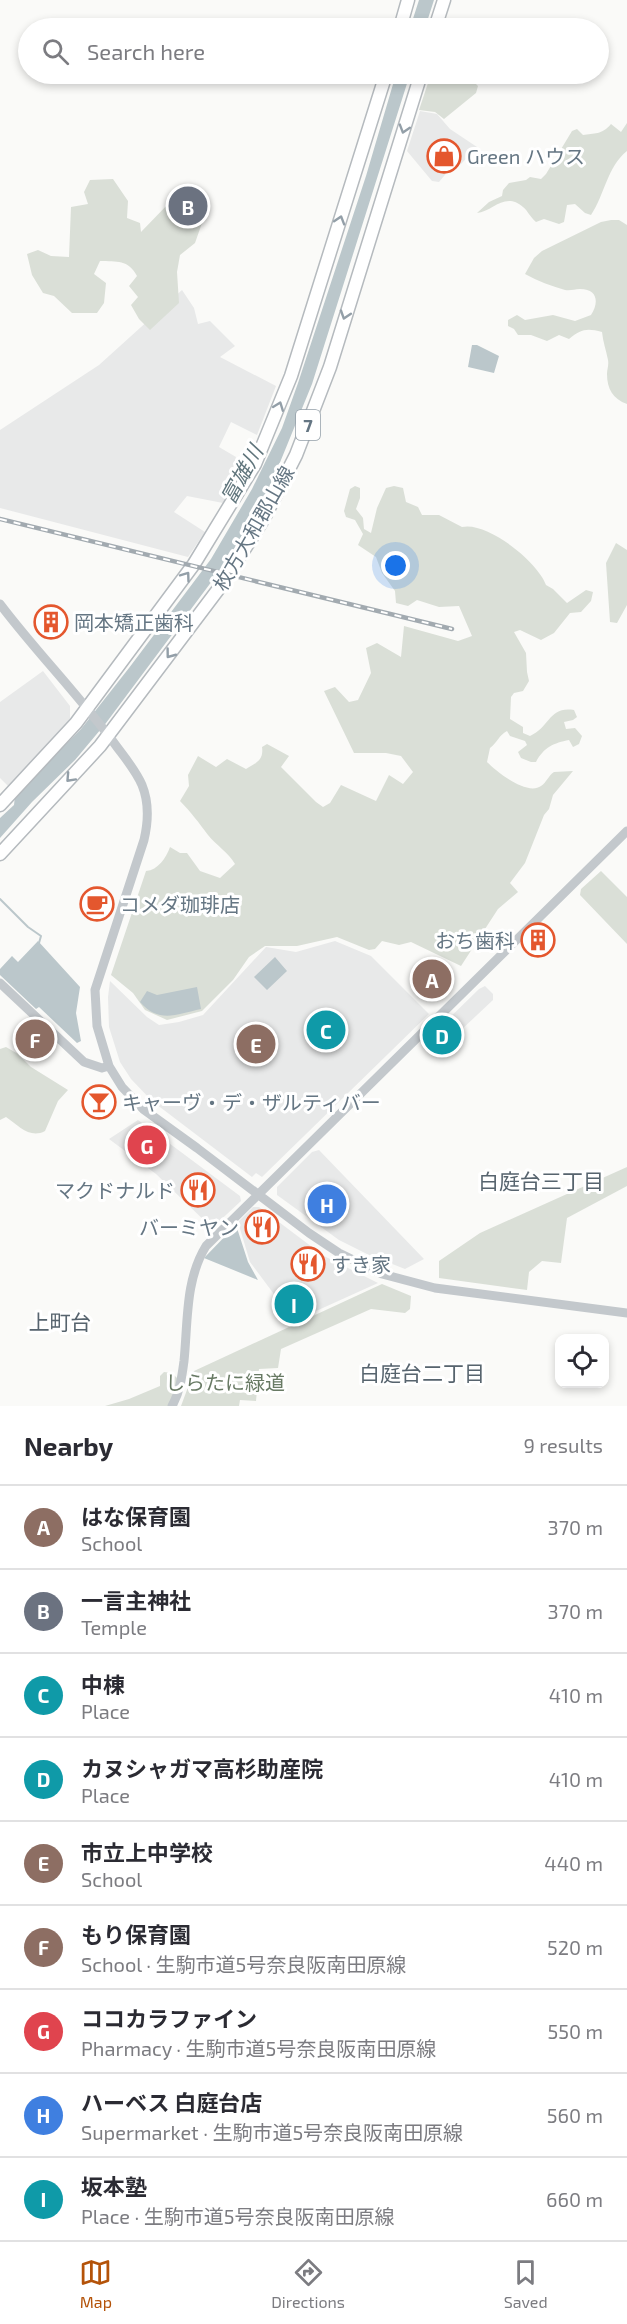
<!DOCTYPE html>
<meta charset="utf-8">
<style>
body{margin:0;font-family:"Exo 2","Noto Sans JP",sans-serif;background:#f7f7f7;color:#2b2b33}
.controls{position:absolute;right:18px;bottom:18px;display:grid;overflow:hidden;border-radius:12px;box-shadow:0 3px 9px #0003}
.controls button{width:54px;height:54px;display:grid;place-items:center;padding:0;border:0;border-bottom:2px solid #e1e1e2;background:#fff;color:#2b2b33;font:30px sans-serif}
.you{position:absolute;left:396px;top:566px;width:21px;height:21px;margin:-15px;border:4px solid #fff;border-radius:50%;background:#1a73e8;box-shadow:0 0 0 9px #1a73e833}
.badge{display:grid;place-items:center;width:39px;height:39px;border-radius:50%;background:#b45309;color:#fff;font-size:20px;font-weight:700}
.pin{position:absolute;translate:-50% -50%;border:3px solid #fff;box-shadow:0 2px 6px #0006}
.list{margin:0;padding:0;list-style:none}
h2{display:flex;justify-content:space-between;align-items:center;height:78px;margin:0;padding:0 24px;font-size:26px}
h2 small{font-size:20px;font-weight:400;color:#7c7c81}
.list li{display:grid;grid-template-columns:39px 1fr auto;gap:18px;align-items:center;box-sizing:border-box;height:84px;padding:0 24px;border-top:2px solid #e1e1e2}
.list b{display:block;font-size:22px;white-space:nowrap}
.list p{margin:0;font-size:20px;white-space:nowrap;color:#7c7c81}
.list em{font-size:20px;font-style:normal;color:#7c7c81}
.icon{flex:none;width:33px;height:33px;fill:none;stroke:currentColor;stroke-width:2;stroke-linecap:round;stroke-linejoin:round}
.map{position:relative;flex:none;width:627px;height:1406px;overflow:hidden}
.search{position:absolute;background:#fff;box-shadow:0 3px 9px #0003;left:18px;right:18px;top:18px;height:66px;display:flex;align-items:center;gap:15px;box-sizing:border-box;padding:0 21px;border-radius:33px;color:#7c7c81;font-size:22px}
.sheet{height:834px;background:#fff}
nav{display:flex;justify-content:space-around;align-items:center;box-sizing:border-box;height:84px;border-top:2px solid #e1e1e2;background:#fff;font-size:16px;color:#7c7c81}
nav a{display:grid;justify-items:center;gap:3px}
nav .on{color:#b45309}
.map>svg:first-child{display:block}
.built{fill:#e8e9e9}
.green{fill:#dadfd7}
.water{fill:#bbc7cb}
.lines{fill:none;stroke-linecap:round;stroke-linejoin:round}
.stream{stroke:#bbc7cb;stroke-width:2}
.primary-casing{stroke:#b5babe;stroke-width:15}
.tertiary{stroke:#c3c8cc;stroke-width:9}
.primary{stroke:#fff;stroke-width:12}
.rail-casing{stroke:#a2aab0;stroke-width:4.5}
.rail{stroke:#fff;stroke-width:2;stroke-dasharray:7;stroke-linecap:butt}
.oneway{stroke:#939fa8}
.labels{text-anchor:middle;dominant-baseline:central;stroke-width:6;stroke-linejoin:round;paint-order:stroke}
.shield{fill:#fff;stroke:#939fa8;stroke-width:1.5}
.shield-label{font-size:18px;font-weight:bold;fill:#657683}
.poi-label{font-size:20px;fill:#657683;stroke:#fff;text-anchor:start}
.street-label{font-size:20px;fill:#657683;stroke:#fff}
.park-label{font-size:20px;fill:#687a64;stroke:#fff}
.water-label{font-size:21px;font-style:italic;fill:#60757c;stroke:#fff}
.neighbourhood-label{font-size:21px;fill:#57646e;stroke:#fff}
</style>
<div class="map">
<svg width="627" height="1406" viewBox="0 0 627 1406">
<rect width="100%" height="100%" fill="#fafaf8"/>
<!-- built -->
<path class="built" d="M420,111l17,3 13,15 27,18 -16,17 -12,6 -10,12 -7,-1 -25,-30z
M182,290l12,18 4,16 12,-3 25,25 -15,11 56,29 -19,49 -26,-13 -12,25 17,10 -3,11 6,3 -16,32 -36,-7 -13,16 31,20 -17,25 -188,-49v-78l99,-65z
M43,671l27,35v13l-62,67 -8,-8v-76z
M335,941l36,15 58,58 -167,163 -6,-4 -4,4 -100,-76 -21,-22 -11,-17 -11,-35 -1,-30 2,-16 37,36 12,8 20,-3 24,-7 63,-68 30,5z
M485,986l8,8v6l-49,46 -11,-12 46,-45z
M138,1120l102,76 1,5 -29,27 -56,-54 -47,-35z
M319,1150l105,109 -19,10 -38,-15 -28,-14 -62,-45v-8l35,-35z
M253,1207h6l65,49 54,27 -84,38 -44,-59 -12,-40z"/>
<!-- green -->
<path class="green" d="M431,74h35l12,12 -2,7 -32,26 -9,-7 -16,-2z
M627,123v28c-20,16 -22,43 -36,64l-6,-2 -10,-9 -8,1 -3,17 -5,2 -15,-5 -8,3c-6,-5 -8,-11 -13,-15 -18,-16 -31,5 -46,6l12,-11 13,-6 1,-6 6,-7 17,-3 4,-3 11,2 5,-5 26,-43 5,-2 6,6c11,-2 19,0 28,-11l10,8z
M113,179l15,22 -1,17 13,5 1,9 29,-30 5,14 15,8 12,-1 -7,20 -15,12 -3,17 2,31 -29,27 -11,-11 -8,-14 7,-8 -9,-11 8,-10c-9,-17 -20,-14 -37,-15l-6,13 12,9 -2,20 -7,10h-25l-18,-17 -11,-3 -11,-18 -5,-21 11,-4 13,6 18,1 2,-50 17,-3 -4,-12 6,-12z
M611,220h8l8,5v179c-14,-5 -20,-15 -20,-30 0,-5 2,-9 1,-14 -2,-10 -5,-18 -6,-28 -15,-4 -21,-3 -33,7l-10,-4 -12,6 -16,-6h-13l-4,-6 -6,-3v-6l9,-5 8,5 28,-5 22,6 16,-6c8,-12 7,-26 -11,-26 -6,0 -9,2 -15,1 -14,-4 -27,-9 -40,-16l9,-16 8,-7 59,-29z
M355,486l5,2v10l-4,11 7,9 1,11 7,4 6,-25 9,-20 8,-2 9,2 3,14 12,5 4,8h17l23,12c25,-6 76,35 84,58l7,4 14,14 19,-13 7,2 -2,9 -10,11 -11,1 -16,20 -13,7 -21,-10 -6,2 12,21 1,19 2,9 -6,10 -9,2 -3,4 -1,22 13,8v6l7,3c20,-9 19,-30 44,-26l3,7 -4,3 -9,2 2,7 9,-1 7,8 -3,8 -6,3 -4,-7c-15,3 -25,7 -33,22h-5l-10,-4 -3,-6 9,-7 -2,-4 -15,-5 -3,-5c-8,4 -10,12 -17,17l-3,14c10,10 40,34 54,24 6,-4 7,-10 13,-14l19,-1 -20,24 -4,14 -5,6 -19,48 -15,20 8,9 -20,17 -37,57 -50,-24 -12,3 -17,-4 -7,8 -6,1 -32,-13 -40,9h-32l-16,11 -16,23 -31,31 -35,9 -22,-10 -12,-17 -22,-18 35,-104c12,-1 20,-13 24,-24l10,6h7l13,18 20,7 15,-14c-7,-12 -18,-18 -27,-29 -9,-12 -17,-23 -28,-34l9,-15 -1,-11 10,-19 18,11 11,-8 19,10c10,-6 18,-9 16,-22l5,-3 22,12 -8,11 35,35 7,5 7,-4 11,-18 35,16 13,-26 14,9 10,-12 -12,-16 -15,-3h-32l-30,-62 11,-4 14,15 9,-2 13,-27 -5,-25 11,-5 24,14 3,-31 54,15 14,-5 -13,-30 -20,1 -22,-7 -9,6 -12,-3 -1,-12 -13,-18 -6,-16 -18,-12 5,-11 -8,-14 -9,-3 -2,-6 6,-22z
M616,543l11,7v55l-10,18 -7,-1 -4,-59z
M601,871l26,26v47l-47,-49 1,-6z
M6,1047l12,7 13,13 37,23 -10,11 -13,30c-15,8 -26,-5 -39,-14l-6,3v-71z
M627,1167v19l-60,32 -6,45 -19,-2 -13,11 -2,18 -88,-12v-17l41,-28z
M382,1284l29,12 -1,13 -5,4 -34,-4 -90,40 -3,19 -19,1 -3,32 -16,-1 -1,6h-58l13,-35z
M164,1372l8,1 6,6 -9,27h-64l24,-7 31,-13v-10z"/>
<!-- water -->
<path class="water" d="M419,0h15l-9,28h-15z
M396,74h14l-98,310 -40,98 -39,69 -21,30 -106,142 -31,37 -43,42 -32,36v-20l14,-13 1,-9 66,-67 48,-61 82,-109 41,-70 30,-61 16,-45 68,-207z
M472,345h5l22,11 -5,17 -26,-6z
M38,941l42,46 -4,26 5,28 -4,2 -38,-36 -3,2 -36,-34v-6l12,-13 6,6z
M275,957l12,14 -20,19 -13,-13z
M197,987l4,22c-24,5 -42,15 -61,-7l7,-11 10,4z
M236,1225l12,37 10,18 -54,-22z"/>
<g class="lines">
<!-- stream -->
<path class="stream" d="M0,899l28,28 13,9 -2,7"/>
<!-- primary casing -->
<g class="primary-casing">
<path id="primary" d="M400,28l8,-28
M435,28l9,-28
M0,805l76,-82 118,-159 61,-100 36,-88 95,-302
M0,854l100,-108 123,-163 41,-65 32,-63 34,-88 91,-293"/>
</g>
<!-- tertiary -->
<path class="tertiary" d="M0,604c37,49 81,93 117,143 9,12 19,24 25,38 7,17 6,38 2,55l-49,150 2,36 12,40 13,21 21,22 54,39 112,85 30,20 43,21 53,14 192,25
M0,983l84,79 18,6 7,-2
M172,1406c8,-14 10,-30 12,-45 4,-39 1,-81 22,-115l421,-415"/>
<!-- primary -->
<use href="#primary" class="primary"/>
<!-- rail casing -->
<g class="rail-casing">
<path id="rail" d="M0,519l452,110"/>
</g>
<!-- rail -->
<use href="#rail" class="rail"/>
</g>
<!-- one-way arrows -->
<defs><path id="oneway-chevron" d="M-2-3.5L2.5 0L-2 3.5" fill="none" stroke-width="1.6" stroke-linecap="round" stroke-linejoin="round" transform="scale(1.5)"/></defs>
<g class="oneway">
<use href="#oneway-chevron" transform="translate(404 129) rotate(107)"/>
<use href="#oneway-chevron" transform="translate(340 220) rotate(-73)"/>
<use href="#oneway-chevron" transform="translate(345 315) rotate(108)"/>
<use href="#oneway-chevron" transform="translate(279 406) rotate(-69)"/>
<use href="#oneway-chevron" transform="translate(186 576) rotate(-54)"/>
<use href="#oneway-chevron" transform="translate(170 654) rotate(127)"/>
<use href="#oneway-chevron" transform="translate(70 778) rotate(133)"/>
</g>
<!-- icons -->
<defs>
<g id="shop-ring" transform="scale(1.725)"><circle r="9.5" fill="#fff" stroke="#e4572e" stroke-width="1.5"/><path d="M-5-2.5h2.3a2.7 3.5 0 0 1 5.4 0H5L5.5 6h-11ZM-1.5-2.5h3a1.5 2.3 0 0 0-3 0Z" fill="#e4572e"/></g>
<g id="building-ring" transform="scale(1.725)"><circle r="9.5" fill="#fff" stroke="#e4572e" stroke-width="1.5"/><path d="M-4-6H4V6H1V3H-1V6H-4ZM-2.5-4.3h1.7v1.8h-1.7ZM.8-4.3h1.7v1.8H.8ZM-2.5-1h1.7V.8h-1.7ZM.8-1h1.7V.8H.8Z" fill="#e4572e"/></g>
<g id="cafe-ring" transform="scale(1.725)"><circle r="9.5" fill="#fff" stroke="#e4572e" stroke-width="1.5"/><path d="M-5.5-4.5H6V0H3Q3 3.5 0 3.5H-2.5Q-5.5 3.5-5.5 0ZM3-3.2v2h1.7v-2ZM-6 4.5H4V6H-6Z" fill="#e4572e"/></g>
<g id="bar-ring" transform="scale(1.725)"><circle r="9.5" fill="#fff" stroke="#e4572e" stroke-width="1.5"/><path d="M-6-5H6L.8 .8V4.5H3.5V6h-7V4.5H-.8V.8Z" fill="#e4572e"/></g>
<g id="restaurant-ring" transform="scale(1.725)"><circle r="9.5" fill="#fff" stroke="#e4572e" stroke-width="1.5"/><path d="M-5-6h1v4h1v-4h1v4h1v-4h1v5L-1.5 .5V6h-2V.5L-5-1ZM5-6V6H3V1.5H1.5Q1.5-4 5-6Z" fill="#e4572e"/></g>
</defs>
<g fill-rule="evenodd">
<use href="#shop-ring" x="444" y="156"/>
<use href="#building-ring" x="51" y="622"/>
<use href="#cafe-ring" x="97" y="904"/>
<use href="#building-ring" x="538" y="940"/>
<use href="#bar-ring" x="99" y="1102"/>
<use href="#restaurant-ring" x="198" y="1190"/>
<use href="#restaurant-ring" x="262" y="1227"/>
<use href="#restaurant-ring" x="308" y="1264"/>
</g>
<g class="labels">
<!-- shield labels -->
<rect class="shield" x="296" y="410" width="24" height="30" rx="4.5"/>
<g class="shield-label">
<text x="308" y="425">7</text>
</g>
<!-- poi labels -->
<g class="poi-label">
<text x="467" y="156">Green ハウス</text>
<text x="74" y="622">岡本矯正歯科</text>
<text x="120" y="904">コメダ珈琲店</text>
<text x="515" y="940" text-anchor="end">おち歯科</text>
<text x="122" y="1102">キャーヴ・デ・ザルティバー</text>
<text x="175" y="1190" text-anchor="end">マクドナルド</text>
<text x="239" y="1227" text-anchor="end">バーミヤン</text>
<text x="331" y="1264">すき家</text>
</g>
<!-- street labels -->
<g class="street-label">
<text transform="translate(253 528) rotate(-60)">枚方大和郡山線</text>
</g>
<!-- park labels -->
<g class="park-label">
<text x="225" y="1382">しらたに緑道</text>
</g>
<!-- water labels -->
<g class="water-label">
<text transform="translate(241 474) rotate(-61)">富雄川</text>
</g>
<!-- neighbourhood labels -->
<g class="neighbourhood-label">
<text x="541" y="1180">白庭台三丁目</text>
<text x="60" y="1321">上町台</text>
<text x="422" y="1372">白庭台二丁目</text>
</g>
</g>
</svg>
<div class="controls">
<button><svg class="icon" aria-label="locate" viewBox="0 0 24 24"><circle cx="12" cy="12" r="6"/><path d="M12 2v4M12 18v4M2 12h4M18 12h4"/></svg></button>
</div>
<div class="you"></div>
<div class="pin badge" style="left:432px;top:979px;background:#8d6e63">A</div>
<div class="pin badge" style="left:188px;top:206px;background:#6b7280">B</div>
<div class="pin badge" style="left:326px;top:1030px;background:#0f9aa8">C</div>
<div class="pin badge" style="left:442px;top:1035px;background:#0f9aa8">D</div>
<div class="pin badge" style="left:256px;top:1044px;background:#8d6e63">E</div>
<div class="pin badge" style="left:35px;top:1039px;background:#8d6e63">F</div>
<div class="pin badge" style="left:147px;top:1145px;background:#e0444e">G</div>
<div class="pin badge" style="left:327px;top:1204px;background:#3f7fe0">H</div>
<div class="pin badge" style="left:294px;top:1304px;background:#0f9aa8">I</div>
<div class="search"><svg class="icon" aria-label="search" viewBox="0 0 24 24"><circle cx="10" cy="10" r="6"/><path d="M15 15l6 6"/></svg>Search here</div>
</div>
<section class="sheet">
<h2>Nearby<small>9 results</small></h2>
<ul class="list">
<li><span class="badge" style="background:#8d6e63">A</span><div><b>はな保育園</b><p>School</p></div><em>370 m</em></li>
<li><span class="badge" style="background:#6b7280">B</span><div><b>一言主神社</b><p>Temple</p></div><em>370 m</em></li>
<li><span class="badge" style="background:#0f9aa8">C</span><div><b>中棟</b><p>Place</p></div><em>410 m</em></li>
<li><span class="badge" style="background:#0f9aa8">D</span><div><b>カヌシャガマ高杉助産院</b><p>Place</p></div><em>410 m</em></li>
<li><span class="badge" style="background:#8d6e63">E</span><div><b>市立上中学校</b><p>School</p></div><em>440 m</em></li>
<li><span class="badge" style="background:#8d6e63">F</span><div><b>もり保育園</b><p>School · 生駒市道5号奈良阪南田原線</p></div><em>520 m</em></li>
<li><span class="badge" style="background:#e0444e">G</span><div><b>ココカラファイン</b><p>Pharmacy · 生駒市道5号奈良阪南田原線</p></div><em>550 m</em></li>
<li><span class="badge" style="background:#3f7fe0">H</span><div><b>ハーベス 白庭台店</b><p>Supermarket · 生駒市道5号奈良阪南田原線</p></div><em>560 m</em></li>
<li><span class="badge" style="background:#0f9aa8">I</span><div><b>坂本塾</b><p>Place · 生駒市道5号奈良阪南田原線</p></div><em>660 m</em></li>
</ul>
</section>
<nav>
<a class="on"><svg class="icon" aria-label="map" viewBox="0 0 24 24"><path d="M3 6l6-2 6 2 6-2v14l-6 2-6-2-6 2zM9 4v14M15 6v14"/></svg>Map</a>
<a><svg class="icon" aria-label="directions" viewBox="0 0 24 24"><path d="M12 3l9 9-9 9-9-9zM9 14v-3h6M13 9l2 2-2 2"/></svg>Directions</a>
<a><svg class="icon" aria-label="saved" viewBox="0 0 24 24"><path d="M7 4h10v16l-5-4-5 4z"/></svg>Saved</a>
</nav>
